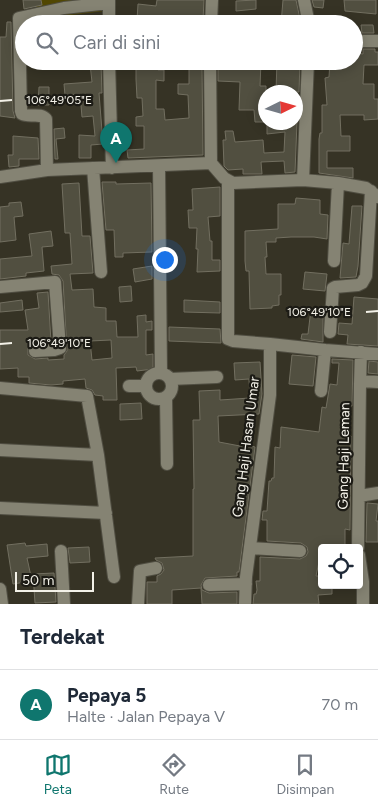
<!DOCTYPE html>
<html lang="id">
<meta charset="utf-8">
<style>
body{margin:0;font-family:Figtree,sans-serif;background:#f6f6f7;color:#1f2937}
.controls{position:absolute;right:15px;bottom:15px;display:grid;overflow:hidden;border-radius:5px;box-shadow:0 2px 12px #0003}
.controls button{width:45px;height:45px;display:grid;place-items:center;padding:0;border:0;border-bottom:1px solid #e0e1e3;background:#fff;color:#1f2937;font:25px sans-serif}
.compass{position:absolute;left:258px;top:85px;width:45px;height:45px;border-radius:50%;background:#fff;box-shadow:0 2px 12px #0003;rotate:85deg}
.scale{position:absolute;left:15px;bottom:12px;width:79px;box-sizing:border-box;padding-left:5px;border:2px solid #f3f1e8;border-top:0;font-size:14px;line-height:18px;white-space:nowrap;color:#f3f1e8;-webkit-text-stroke:4px #1c1b15;paint-order:stroke}
.you{position:absolute;left:164px;top:259px;width:18px;height:18px;margin:-12px;border:4px solid #fff;border-radius:50%;background:#1a73e8;box-shadow:0 0 0 8px #1a73e833}
.badge{display:grid;place-items:center;width:32px;height:32px;border-radius:50%;background:#0f766e;color:#fff;font-size:16px;font-weight:700}
.pin{position:absolute;translate:-50% -41px;filter:drop-shadow(0 1px 2px #0008)}
.pin::after{content:'';position:absolute;top:26px;width:18px;height:15px;background:inherit;clip-path:polygon(0 0,100% 0,50% 100%)}
.list{margin:0;padding:0;list-style:none}
h2{display:flex;justify-content:space-between;align-items:center;height:65px;margin:0;padding:0 20px;font-size:21px}
h2 small{font-size:16px;font-weight:400;color:#747a83}
.list li{display:grid;grid-template-columns:32px 1fr auto;gap:15px;align-items:center;box-sizing:border-box;height:70px;padding:0 20px;border-top:1px solid #e0e1e3}
.list b{display:block;font-size:19px;white-space:nowrap}
.list p{margin:0;font-size:16px;white-space:nowrap;color:#747a83}
.list em{font-size:16px;font-style:normal;color:#747a83}
.icon{flex:none;width:28px;height:28px;fill:none;stroke:currentColor;stroke-width:2;stroke-linecap:round;stroke-linejoin:round}
.map{position:relative;flex:none;width:378px;height:604px;overflow:hidden}
.search{position:absolute;background:#fff;box-shadow:0 2px 12px #0003;left:15px;right:15px;top:15px;height:55px;display:flex;align-items:center;gap:12px;box-sizing:border-box;padding:0 18px;border-radius:28px;color:#747a83;font-size:19px}
.sheet{height:135px;background:#fff}
nav{display:flex;justify-content:space-around;align-items:center;box-sizing:border-box;height:70px;border-top:1px solid #e0e1e3;background:#fff;font-size:14px;color:#747a83}
nav a{display:grid;justify-items:center;gap:2px}
nav .on{color:#0f766e}
.map>svg:first-child{display:block}
.green{fill:#514702}
.building{fill:#514f40;stroke:#726f60;fill-rule:evenodd}
.lines{fill:none;stroke-linecap:round;stroke-linejoin:round}
.minor-casing{stroke:#504e42;stroke-width:14}
.minor{stroke:#858373;stroke-width:12}
.ticks{fill:none;stroke:#f3f1e8;stroke-width:2}
.labels{text-anchor:middle;dominant-baseline:central;stroke-width:4.5;stroke-linejoin:round;paint-order:stroke}
.street-label{font-size:14px;fill:#f3f1e8;stroke:#1c1b15}
.ticks-label{font-size:12px;text-anchor:middle;fill:#f3f1e8;stroke:#1c1b15;stroke-width:4.5;stroke-linejoin:round;paint-order:stroke}
</style>
<div class="map">
<svg width="378" height="604" viewBox="0 0 378 604">
<rect width="100%" height="100%" fill="#363325"/>
<!-- green -->
<path class="green" d="M25,0h88l1,10 -61,7z"/>
<!-- building -->
<path class="building" d="M23,0h18l1,5 -18,4z
M157,0h47l-1,20 -51,-2v3l-15,-1 1,-16 18,2z
M256,0v9l-20,2v-10z
M283,0h13l5,24h-20z
M312,0h12l-1,8 -9,-1z
M344,0h32v14l-31,-3z
M7,22h4l2,89 2,7 -15,-2v-79h6z
M361,25h12l1,8h-12z
M363,49h12v3h3v13h-14l-1,19h11v15h4v20l-14,1v-5h-24l1,21h9v15h-23v17h26v10l-34,-5v-34l1,-6h2v-28h5l-2,-27 4,-1 1,-16h24l1,-8 8,1z
M140,61h17l1,9h6v11l-8,-1v29h8l1,11 24,-2 -1,-23 -10,-1v-10h11v-15l13,-1 1,87 -75,3 -1,-8 17,-1v-23h-8v-9l7,-1 -1,-18h-5l-1,-19v-10h5z
M218,61l43,1 -1,24h6v36h-11l-1,-12h-15l1,-28 -22,-1z
M277,61h23l-1,31 -23,-1z
M101,63l1,30h-3l4,51 -12,1v13h-12v-23l16,1 -2,-20 -11,1 -2,-23 -15,1 -1,-11 28,-2 -2,-18z
M39,87h10v18h-11z
M267,122h30l-2,50 -10,1 -1,-12 -23,1 1,12h-19v-5l-15,1 -4,-4 -1,-26h3l-1,-9h8l2,11 28,-2 1,13 20,-1 1,-20 -18,2z
M64,128l1,10 -9,1 2,20h-3l-1,-30z
M13,136l25,2 1,21h-20v7l-10,1 -1,-12h5z
M102,182h14v2l35,-1 1,69 -29,1v4h-8l-1,-27h-8z
M79,183l3,53h8l3,37 -23,1 2,16 21,-1 1,18 12,1v13h10l1,16h21l-1,-21 9,-1v7l6,-1v9h-6v25l7,-1v15l-16,2 -1,-4 -20,1 1,32h-14v-4l-8,-1 -3,-5 -6,-2 -1,-9 -22,2v3l-12,1 -22,-2v-6h-11v-9l-18,1v-39h28l-3,-20 14,-2 -2,-15 11,-1 3,50 -20,2 -3,4v7l7,4 13,-1v2l16,-1v-4l3,-4 -4,-70 -4,-6 -7,-1 -1,-8 21,-2 -2,-31h-5l-3,-49zM111,340l1,18 -20,2 -2,-19z
M220,187v29l-12,1 2,24h2v19h8v11l-23,1 1,-23h-2l1,-21h-8l-1,-18h5l-1,-21z
M296,198l24,2v14l8,1 -1,24 -13,-2h-23l-15,1v4h-10l1,15h-2l1,17h15v21h-2v10l-7,1v2l-22,1 -1,-38h-3l-1,-10v-30l33,-2v-25h17z
M21,202l2,14 -9,1 2,23 -16,2v-35l9,-1v-3z
M352,206h10l-4,60 -2,11 -16,1 3,-35 6,1z
M51,231l2,15 -11,1 2,24 -18,2v3l-26,3v-20l32,-3 -3,-22z
M152,266v13l-17,3 -2,-13z
M305,272l22,2 -2,17 -22,-2z
M131,286l1,15 -12,1 -1,-15z
M354,297l24,2v47l-31,-2 1,-9 -10,-1 1,-11 13,1z
M22,300l1,10 -23,2v-9z
M184,300l36,2v11l-36,-1z
M311,309l12,1v32l-22,-3 1,-5h6z
M169,327l51,2 1,14 -52,-2z
M292,355l24,2 -3,29 -24,-2z
M332,359l21,1 -1,46 -8,-2 -4,30 11,2 -1,94 -5,-1v19h-23l-6,28h6v9h10v9l-14,1 1,9h-66l1,-10h2l1,-4 -1,-9h4v-24l40,2 6,-3 2,-4 -1,-5 -6,-4 -34,-2v-21h-5l1,-9h4l2,-30h2l1,-3h2l1,-31 5,1 1,-21 38,5 3,-25 4,1 4,-24 7,1 2,-22h-7z
M369,361l9,1v12l-10,-1z
M260,362l2,32 -3,20 -41,2 1,26 21,4 1,-3 14,4 -16,125h-2v4l-32,2 -4,7 1,5 7,3 28,-1v12h-35l-1,-16 -29,2v14h-25v-22h10v-6l4,-2 3,-4 -2,-7 -6,-3 -1,-2 38,-2v-67h1l-1,-69h7l-1,-29 21,-1v10l30,-2 -1,-19 -14,1 -1,-17z
M141,403l1,16 -22,1v-16z
M367,503l11,1 -2,17h2v21h-12z
M25,543l1,3 21,-2 1,12 -21,2 5,23 -19,3 -6,-39z
M89,547l1,15 -20,1 -2,-15z
M54,573l2,29 -21,1 -2,-29z"/>
<g class="lines">
<!-- minor casing -->
<g class="minor-casing">
<path id="minor" d="M109,0v24
M304,0l5,24
M211,24l1,-24
M354,41h24
M109,61l3,107
M210,61l1,102
M159,166l2,207
M93,168l8,104
M47,170l-1,-51c-6,-7 -16,-1 -24,-5l-1,-3 -2,-93 45,-10 45,-5
M0,177l47,-7 164,-7 13,15 9,5 70,-3 35,3 28,5 12,9
M303,180l5,-119
M228,181v158l5,2 37,3v51l-24,182 -1,27
M334,261l4,-78
M0,287l55,-5 5,66 -6,2 -19,1
M330,332l3,-44 2,-1 23,-2 4,-2 4,-7 5,-85
M270,344l55,6
M146 386a13 13 0 1 1 26 0a13 13 0 1 1-26 0Z
M170,379l47,-2
M360,384l1,-32
M129,386h16
M0,388l87,8 11,59 16,122
M321,391l4,-41 53,4
M166,398l1,66
M0,450l98,5
M359,496l19,-3
M0,508l106,5
M250,548l50,3
M358,548l2,-164 2,-3 16,1
M61,551l3,53
M359,555l4,27v22
M209,585l37,-1
M0,589l2,15
M138,604l2,-33 16,-3"/>
</g>
<!-- minor -->
<use href="#minor" class="minor"/>
</g>
<!-- ticks -->
<path class="ticks" d="M0,101l12,-1M366,312l12,-1M0,344l12,-1"/>
<g class="labels">
<!-- street labels -->
<g class="street-label">
<text transform="translate(246 447) rotate(-83)">Gang Haji Hasan Umar</text>
<text transform="translate(344 456) rotate(-89)">Gang Haji Leman</text>
</g>
</g>
<g class="ticks-label">
<text x="59" y="104">106°49'05"E</text>
<text x="319" y="316">106°49'10"E</text>
<text x="59" y="347">106°49'10"E</text>
</g>
</svg>
<div class="controls">
<button><svg class="icon" aria-label="locate" viewBox="0 0 24 24"><circle cx="12" cy="12" r="6"/><path d="M12 2v4M12 18v4M2 12h4M18 12h4"/></svg></button>
</div>
<svg class="compass" viewBox="-18 -18 36 36"><path d="M0-13l5 13h-10z" fill="#e53935"/><path d="M0 13l5-13h-10z" fill="#747a83"/></svg>
<div class="scale">50 m</div>
<div class="you"></div>
<div class="pin badge" style="left:116px;top:163px">A</div>
<div class="search"><svg class="icon" aria-label="search" viewBox="0 0 24 24"><circle cx="10" cy="10" r="6"/><path d="M15 15l6 6"/></svg>Cari di sini</div>
</div>
<section class="sheet">
<h2>Terdekat<small></small></h2>
<ul class="list">
<li><span class="badge">A</span><div><b>Pepaya 5</b><p>Halte · Jalan Pepaya V</p></div><em>70 m</em></li>
</ul>
</section>
<nav>
<a class="on"><svg class="icon" aria-label="map" viewBox="0 0 24 24"><path d="M3 6l6-2 6 2 6-2v14l-6 2-6-2-6 2zM9 4v14M15 6v14"/></svg>Peta</a>
<a><svg class="icon" aria-label="directions" viewBox="0 0 24 24"><path d="M12 3l9 9-9 9-9-9zM9 14v-3h6M13 9l2 2-2 2"/></svg>Rute</a>
<a><svg class="icon" aria-label="saved" viewBox="0 0 24 24"><path d="M7 4h10v16l-5-4-5 4z"/></svg>Disimpan</a>
</nav>
